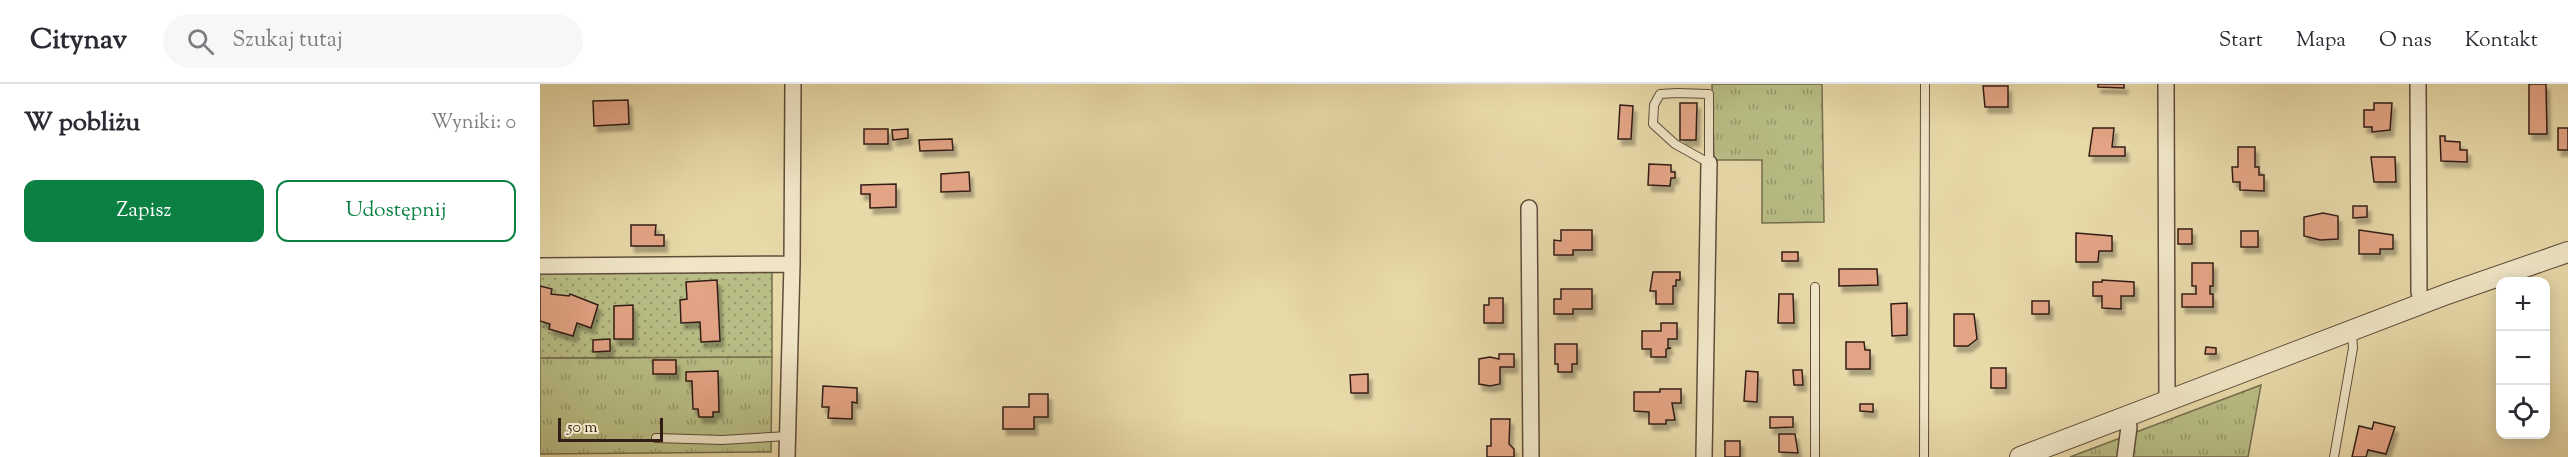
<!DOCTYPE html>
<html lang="pl">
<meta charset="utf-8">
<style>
body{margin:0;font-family:"Sorts Mill Goudy",serif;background:#f7f7f7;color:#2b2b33}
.controls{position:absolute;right:18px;bottom:18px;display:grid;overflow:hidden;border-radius:12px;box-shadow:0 3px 15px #0003}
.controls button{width:54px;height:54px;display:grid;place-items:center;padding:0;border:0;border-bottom:2px solid #e1e1e2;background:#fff;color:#2b2b33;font:30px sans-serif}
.scale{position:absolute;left:18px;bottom:15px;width:105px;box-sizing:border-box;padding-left:6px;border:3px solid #331e16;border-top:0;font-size:16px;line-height:21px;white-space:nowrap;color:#331e16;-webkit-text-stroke:4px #f0e6c7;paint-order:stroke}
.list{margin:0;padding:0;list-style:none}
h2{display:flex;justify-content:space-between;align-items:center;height:78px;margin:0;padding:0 24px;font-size:26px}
h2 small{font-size:20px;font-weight:400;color:#7c7c81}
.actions{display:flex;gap:12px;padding:18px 24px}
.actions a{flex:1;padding:14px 0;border:2px solid #0b8043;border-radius:12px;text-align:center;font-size:21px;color:#0b8043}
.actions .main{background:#0b8043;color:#fff}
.icon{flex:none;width:33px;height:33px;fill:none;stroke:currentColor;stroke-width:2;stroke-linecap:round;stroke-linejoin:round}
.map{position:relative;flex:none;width:2028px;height:373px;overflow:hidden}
header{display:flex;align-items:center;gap:36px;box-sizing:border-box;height:84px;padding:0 30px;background:#fff;border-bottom:2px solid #e1e1e2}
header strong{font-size:28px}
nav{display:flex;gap:33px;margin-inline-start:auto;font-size:21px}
.search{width:420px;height:54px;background:#f7f7f7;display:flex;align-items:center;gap:15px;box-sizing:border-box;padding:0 21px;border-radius:33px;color:#7c7c81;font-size:22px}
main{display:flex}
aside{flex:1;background:#fff}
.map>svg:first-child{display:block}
.grass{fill:url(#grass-tufts);stroke:#766e4e;stroke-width:1.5}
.park{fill:url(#park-dots);stroke:#766e4e;stroke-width:1.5}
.building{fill:#e3a485;stroke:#331e16;stroke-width:1.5;filter:url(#shadow)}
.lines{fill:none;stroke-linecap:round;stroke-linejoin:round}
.service-casing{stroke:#604d3b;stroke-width:10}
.minor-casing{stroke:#604d3b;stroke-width:18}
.tertiary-casing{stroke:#604d3b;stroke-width:22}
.service{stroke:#f0e6c7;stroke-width:8}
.minor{stroke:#f0e6c7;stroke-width:15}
.tertiary{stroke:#f0e6c7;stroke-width:20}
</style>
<header>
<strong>Citynav</strong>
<div class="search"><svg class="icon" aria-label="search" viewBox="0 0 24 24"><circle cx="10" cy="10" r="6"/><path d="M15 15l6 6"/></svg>Szukaj tutaj</div>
<nav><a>Start</a><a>Mapa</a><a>O nas</a><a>Kontakt</a></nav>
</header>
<main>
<aside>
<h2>W pobliżu<small>Wyniki: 0</small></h2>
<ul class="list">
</ul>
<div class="actions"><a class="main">Zapisz</a><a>Udostępnij</a></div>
</aside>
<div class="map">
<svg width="2028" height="373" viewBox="0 0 2028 373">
<defs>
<pattern id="grass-tufts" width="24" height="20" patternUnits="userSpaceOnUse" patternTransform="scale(1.5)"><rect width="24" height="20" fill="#b9be86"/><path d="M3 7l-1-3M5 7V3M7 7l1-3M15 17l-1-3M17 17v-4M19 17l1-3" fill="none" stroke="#979a6d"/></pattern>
<pattern id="park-dots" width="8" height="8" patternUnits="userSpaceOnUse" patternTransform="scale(1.5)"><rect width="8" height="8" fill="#b9be86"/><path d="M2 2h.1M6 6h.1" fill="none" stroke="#979a6d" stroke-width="1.8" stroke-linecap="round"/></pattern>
<filter id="shadow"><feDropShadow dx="3.5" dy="6" stdDeviation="1.5" flood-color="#0004"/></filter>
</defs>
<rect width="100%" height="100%" fill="#e8d9a9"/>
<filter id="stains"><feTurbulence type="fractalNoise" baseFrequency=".00333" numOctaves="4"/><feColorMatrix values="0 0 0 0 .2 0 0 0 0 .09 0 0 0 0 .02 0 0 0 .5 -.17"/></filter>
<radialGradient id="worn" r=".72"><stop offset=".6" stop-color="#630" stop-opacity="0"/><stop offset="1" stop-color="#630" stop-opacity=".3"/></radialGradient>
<!-- grass -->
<path class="grass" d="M1172,0h110l2,138 -62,1v-63h-48z
M232,273l-1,95 -231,2v-96z
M1721,301l-13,72h-178z"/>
<!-- park -->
<path class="park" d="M0,188h232v85l-232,1z"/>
<!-- building -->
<path class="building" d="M1558,0h26v4l-26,-1z
M1989,0h17l1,50h-18z
M1443,2h25v21h-23z
M88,16l1,24 -35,2 -1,-25z
M1140,19h17l-1,37h-16z
M1834,19h18l-2,27 -18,2v-5h-8v-17h10z
M1080,21l13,1 -2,33h-13z
M1553,44h21l-2,19h13v9h-36z
M2018,44h10v22h-10z
M324,45h24v15h-24z
M368,45v9l-15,2 -1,-10z
M1900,52h5v5l15,1v8h7v12l-26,-1z
M412,55l1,11 -33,1 -1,-11z
M1698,63h17v20h4v8h5v16l-24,-1v-8h-7l-1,-15h6z
M1831,73h24l1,25h-22z
M1109,80l22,1v7h4v6h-4l-1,8 -22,-1z
M429,88l1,19 -29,1v-18z
M356,100v23l-26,1v-14h-9v-9z
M1813,122h14v11l-14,1z
M1783,129l15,3v23l-18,1 -16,-4v-19z
M91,141h25l-1,10h9v11h-33z
M1638,145h14v15h-14z
M1021,146h31v20h-19v5h-19v-15l7,1z
M1819,146l34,5v14h-13v5h-21z
M1701,147h17v16h-17z
M1536,149l36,3v15h-13l-1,11h-22z
M1242,168h16v9h-16z
M1652,179h21v23h-3v8h3v13h-31v-13h14v-8h-4z
M1299,185h38l1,16 -39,1z
M1113,188h27v8h-4v6h-3v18h-17v-13h-6z
M177,196l3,61 -19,1 -1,-20 -19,1 -1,-23 7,-1 -1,-17z
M1562,196l32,2v14h-13v13l-19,-1v-12h-9v-14h9z
M0,202l12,3 -1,5 18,2 1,-2 28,11 -7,23 -14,-5 -4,13 -24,-7 1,-5 -10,-3z
M1021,205h31v20h-19v5h-19v-15h7z
M1239,210h14l1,29h-16z
M949,214h14v25h-19v-18h5z
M1492,217h17v13h-17z
M1367,219v32l-15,1 -1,-32z
M93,221v34h-19v-33z
M1414,230h20l3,25 -9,7h-14z
M1121,239h16v16h-9v9h3l-5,1v8h-15v-8h-9v-18h19z
M70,255v12l-17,1v-12z
M1306,258h18l1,8h5v19h-24z
M1015,260h22v20h-5v8h-14v-8h-3z
M1666,263l10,1v6h-11z
M959,270h15v13h-14v17l-10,2 -11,-2v-25l11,-2 9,2z
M113,276h23v14h-23z
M1451,284h15v20h-15z
M1253,286h9l1,15h-9z
M178,287l1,41h-6v5h-14l-1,-8h-5l-1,-28h-6v-9z
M1206,287l12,1 -1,30 -13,-1z
M828,290v19h-17l-1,-18z
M283,302l34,2v15l-5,-1v17l-24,-1 1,-11h-7z
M1120,305h21v14h-9l3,17h-9v4h-17v-12l-15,-1v-19h26z
M489,310h19v23h-14v12h-31v-22h26z
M1320,320h13v8l-13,-1z
M1230,333h23v10l-23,1z
M951,335h19l-1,25 5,5v8h-27v-11h4z
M1834,338l21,5 -9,27 -18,-4 -2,7h-14l7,-31 13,3z
M1239,350h16l3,19 -19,-1z
M1185,357h15v16h-15z"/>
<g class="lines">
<!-- service casing -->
<g class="service-casing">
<path id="service" d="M1137,9l32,1v69l-34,-19 -22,-20 1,-19 6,-11z
M1275,203v170
M116,354l66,2 65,-4
M1384,373l1,-373
M1794,373l19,-109 -1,-16"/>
</g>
<!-- minor casing -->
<g class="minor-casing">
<path id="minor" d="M1626,0l1,317
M1878,0l1,208 3,12
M989,124l2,249
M0,182l252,-2
M247,373l5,-193 1,-180
M1164,373l5,-294
M1585,373l4,-30 -2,-11"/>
</g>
<!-- tertiary casing -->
<g class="tertiary-casing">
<path id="tertiary" d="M1480,373l427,-163 121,-42"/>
</g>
<!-- service -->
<use href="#service" class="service"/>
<!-- minor -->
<use href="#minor" class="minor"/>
<!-- tertiary -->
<use href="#tertiary" class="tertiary"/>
</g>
<rect width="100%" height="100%" filter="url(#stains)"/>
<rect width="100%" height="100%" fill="url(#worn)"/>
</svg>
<div class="controls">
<button>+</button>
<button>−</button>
<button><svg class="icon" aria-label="locate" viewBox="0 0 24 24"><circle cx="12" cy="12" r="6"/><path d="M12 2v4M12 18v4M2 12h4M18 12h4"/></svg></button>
</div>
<div class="scale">50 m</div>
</div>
</main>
